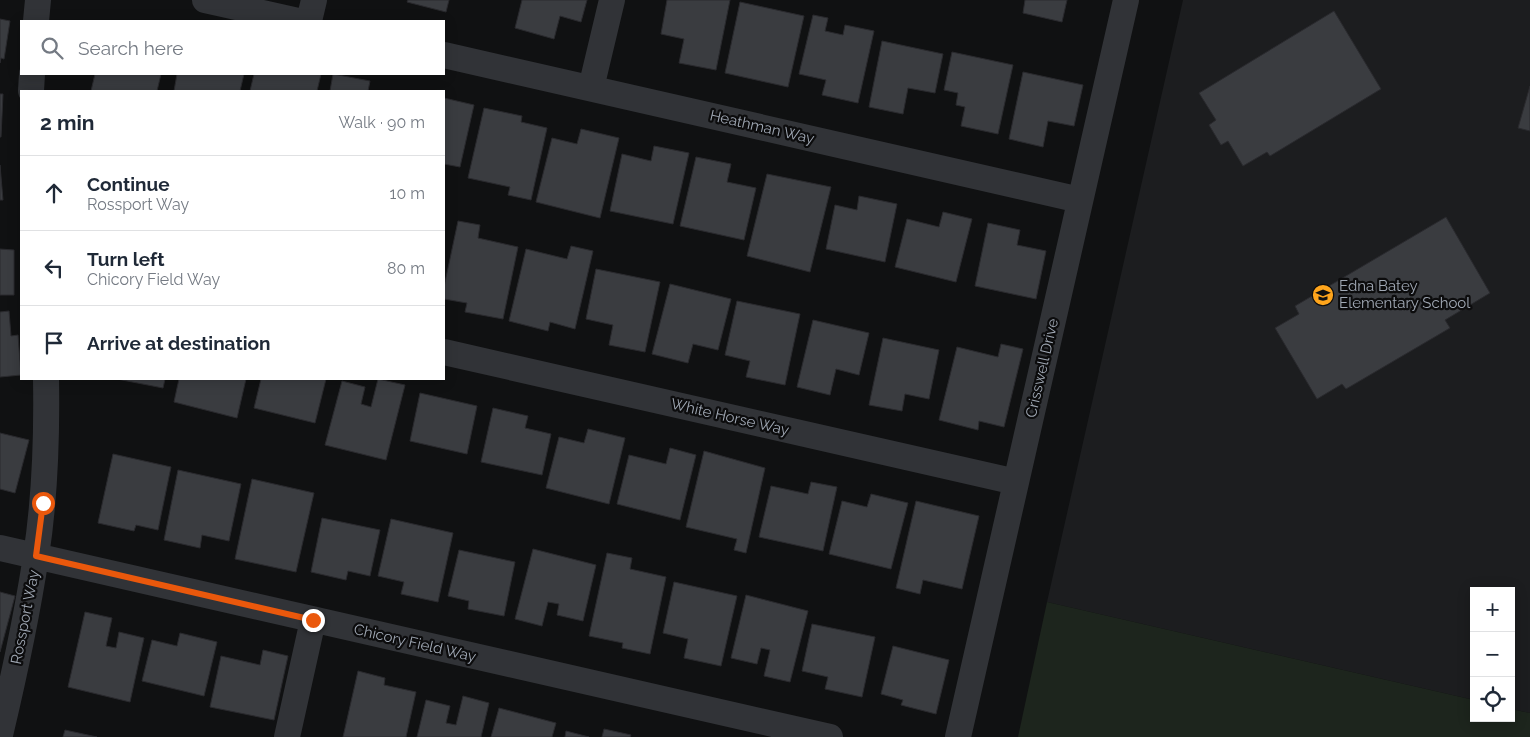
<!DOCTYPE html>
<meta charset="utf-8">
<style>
body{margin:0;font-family:Raleway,sans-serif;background:#f2f2f3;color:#1f2937}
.controls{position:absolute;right:15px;bottom:15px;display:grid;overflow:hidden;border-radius:0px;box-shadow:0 2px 12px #0003}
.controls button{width:45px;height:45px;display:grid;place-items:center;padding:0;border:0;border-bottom:1px solid #e0e1e3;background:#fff;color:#1f2937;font:25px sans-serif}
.stop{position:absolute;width:15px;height:15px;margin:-11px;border:4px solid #ea580c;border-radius:50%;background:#fff}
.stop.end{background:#ea580c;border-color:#fff;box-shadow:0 1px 5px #0008}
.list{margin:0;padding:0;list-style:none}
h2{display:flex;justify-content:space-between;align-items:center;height:65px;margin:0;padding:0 20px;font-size:21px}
h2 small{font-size:16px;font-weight:400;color:#747a83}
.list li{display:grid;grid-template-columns:32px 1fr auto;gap:15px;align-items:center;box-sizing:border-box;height:75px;padding:0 20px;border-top:1px solid #e0e1e3}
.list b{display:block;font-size:19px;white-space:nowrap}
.list p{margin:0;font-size:16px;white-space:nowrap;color:#747a83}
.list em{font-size:16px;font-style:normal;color:#747a83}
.icon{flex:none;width:28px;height:28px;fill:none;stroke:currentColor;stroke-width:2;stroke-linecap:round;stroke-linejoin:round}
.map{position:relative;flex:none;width:1530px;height:737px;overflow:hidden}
.search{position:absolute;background:#fff;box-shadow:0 2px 12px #0003;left:20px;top:20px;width:425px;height:55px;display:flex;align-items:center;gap:12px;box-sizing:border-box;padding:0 18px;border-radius:0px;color:#747a83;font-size:19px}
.panel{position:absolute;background:#fff;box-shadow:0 2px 12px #0003;left:20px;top:90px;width:425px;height:290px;border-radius:0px}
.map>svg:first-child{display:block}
.built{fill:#1c1d1f}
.green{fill:#1d251d}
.building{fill:#3a3c40;stroke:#2a2a2e}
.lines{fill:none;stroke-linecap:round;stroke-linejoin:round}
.minor{stroke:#313337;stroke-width:26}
.route{stroke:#ea580c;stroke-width:6}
.labels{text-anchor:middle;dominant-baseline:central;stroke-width:4.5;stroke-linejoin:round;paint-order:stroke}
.street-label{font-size:15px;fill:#a0a8b4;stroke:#0c0c0d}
.poi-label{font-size:15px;fill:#a0a8b4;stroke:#0c0c0d;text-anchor:start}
</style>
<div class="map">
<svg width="1530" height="737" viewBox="0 0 1530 737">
<rect width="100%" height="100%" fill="#101112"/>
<!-- built -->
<path class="built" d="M1183,0h347v713l-19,-4v-118h-37v109l-427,-98z"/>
<!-- green -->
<path class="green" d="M1047,602l427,98v18h37v-9l19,4v24h-512z"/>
<!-- building -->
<path class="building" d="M408,0h41l-3,12 -39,-10z
M522,0h65l-6,22 -21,-6 -6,23 -39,-11z
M667,0h63l-14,70 -37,-7 5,-24 -23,-5z
M1025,0h42l-5,22 -39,-9z
M740,2l64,14 -16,71 -63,-14z
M1334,11l47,78 -111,67 -3,-4 -24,14 -15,-25 -7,4 -12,-20 7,-5 -17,-27z
M813,15l15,3 -3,13 18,4 2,-10 29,6 -16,72 -36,-8 4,-15 -27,-6z
M0,19l10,2 -6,38 -3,-1 -1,5z
M882,41l61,13 -8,39 -27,-5 -5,26 -34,-7z
M952,52l61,13 -15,69 -37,-8 4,-19 -9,-2 2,-12 -14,-3z
M1023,72l60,13 -9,41 -26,-5 -5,26 -34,-8z
M95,74h66l-4,17h-66z
M177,74h67l-4,17h-66z
M254,74h67l-4,17h-67z
M333,74l37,7 -2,10h-38z
M1530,86v45l-12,-3z
M0,94h3l-2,43h-1z
M444,98l30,7 -14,62 -16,-3z
M484,108l38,8 -1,6 26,6 -16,72 -23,-5 2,-8 -42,-9z
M581,129l38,9 -19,80 -64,-16 16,-64 25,6z
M654,146l35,7 -16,71 -63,-13 12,-57 29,7z
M696,157l35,7 -4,18 29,6 -12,52 -64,-14z
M0,165l3,35h-3z
M767,174l64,13 -21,85 -63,-16z
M859,196l38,8 -12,58 -59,-13 9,-44 22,5z
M943,212l29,7 -16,63 -61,-15 12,-48 32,8z
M1446,217l44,76 -45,27 5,8 -104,61 -4,-5 -25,15 -42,-71 24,-14 -4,-8z
M458,221l22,4 -2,13 40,9 -15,72 -38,-7 2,-9 -23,-4v-12z
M988,223l32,7 -3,15 29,6 -10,48 -61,-13z
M571,246l22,5 -18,78 -25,-7 -2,9 -39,-10 17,-72 41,10z
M0,249l14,1v45h-14z
M596,269l64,13 -15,70 -36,-7 4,-20 -27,-6z
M670,284l61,15 -13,51 -25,-6 -5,19 -36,-9z
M737,301l63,13 -15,71 -39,-8 4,-16 -25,-6z
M9,311l2,25 7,-1 3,40 -21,2v-65z
M813,320l56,13 -10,42 -23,-6 -6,26 -33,-8z
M883,338l56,12 -10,49 -24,-5 -3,17 -33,-6z
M1001,344l22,5 -19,78 -25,-6 -1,9 -39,-10 18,-73 41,10z
M117,379h48l-2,9z
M179,379h67l-9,39 -63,-16z
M261,379h65l-11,44 -61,-15z
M378,379l27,6 -19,75 -61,-15 17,-64 23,6 -4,17 10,3z
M420,393l57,13 -10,48 -57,-13z
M493,408l35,8 -3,12 26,6 -9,41 -61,-13z
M588,429l37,9 -16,66 -63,-16 13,-51 25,6z
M0,433l29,7 -14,53 -15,-4z
M670,448l26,7 -16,65 -63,-16 12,-49 37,9z
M704,451l61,17 -19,85 -12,-3 3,-11 -51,-12z
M113,454l58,13 -13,63 -22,-5 -2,6 -36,-8z
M178,470l63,14 -12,57 -27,-6 -2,13 -36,-8z
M252,479l62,14 -18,79 -61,-13z
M811,482l26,5 -14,64 -64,-14 12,-51 37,8z
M871,494l37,9 -17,66 -62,-15 13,-53 25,6z
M916,501l63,15 -17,73 -39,-9 -3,14 -24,-6z
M322,518l58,12 -10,46 -22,-5 -2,9 -35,-8z
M391,519l62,14 -15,69 -37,-8 3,-12 -26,-6z
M533,549l63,16 -13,56 -26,-6 2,-11 -11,-2 -6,24 -27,-7z
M459,550l56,12 -11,54 -36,-7 1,-8 -21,-5z
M607,553l25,5 -2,11 36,8 -16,77 -28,-6 1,-5 -34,-7z
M674,582l63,14 -16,70 -37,-8 4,-19 -25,-6z
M0,592l15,4 -15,56z
M746,595l62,16 -18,71 -26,-6 6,-26 -9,-2 -4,16 -26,-6z
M85,612l27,6 -6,28 10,2 3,-16 25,6 -14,64 -62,-15z
M812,624l63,13 -13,60 -37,-8 3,-12 -26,-6z
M180,633l37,9 -13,54 -62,-15 10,-41 25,6z
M893,646l56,14 -13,54 -35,-9 2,-5 -22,-6z
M263,650l25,6 -14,64 -64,-13 11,-51 39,9z
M358,671l27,7 -1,7 32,7 -10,45h-63z
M463,696l26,7 -8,34h-64l9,-37 24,6 -4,17 10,2z
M499,708l57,15 -4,14h-61z
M604,729l27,6 -1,2h-28z
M65,730l32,7h-34z
M566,731l23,6h-24z"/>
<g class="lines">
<!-- minor -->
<path class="minor" d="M205,0l93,21
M36,21l2,-21
M309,21l5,-21
M444,55l636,145
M591,88l21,-88
M31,91l1,-17
M444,352l572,130
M0,548l830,189
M0,735c14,-59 27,-119 36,-179 9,-58 11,-118 10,-177
M287,737l26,-117
M958,737l168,-737"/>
</g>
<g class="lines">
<!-- route -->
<path class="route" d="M43,503l-7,53 277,64"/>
</g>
<!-- icons -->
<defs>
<g id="school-disc" transform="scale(1.125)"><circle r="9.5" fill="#ffa51c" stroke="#0c0c0d"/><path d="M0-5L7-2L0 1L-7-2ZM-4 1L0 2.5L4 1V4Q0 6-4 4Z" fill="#111"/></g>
</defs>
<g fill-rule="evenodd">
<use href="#school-disc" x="1323" y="295"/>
</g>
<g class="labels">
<!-- street labels -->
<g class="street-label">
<text transform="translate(762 127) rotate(13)">Heathman Way</text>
<text transform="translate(1042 368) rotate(-77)">Crisswell Drive</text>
<text transform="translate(730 417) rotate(13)">White Horse Way</text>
<text transform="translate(25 617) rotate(-79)">Rossport Way</text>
<text transform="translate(415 643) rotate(13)">Chicory Field Way</text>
</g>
<!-- poi labels -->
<g class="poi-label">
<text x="1339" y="286">Edna Batey<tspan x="1339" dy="17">Elementary School</tspan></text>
</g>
</g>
</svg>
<div class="controls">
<button>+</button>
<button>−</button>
<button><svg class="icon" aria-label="locate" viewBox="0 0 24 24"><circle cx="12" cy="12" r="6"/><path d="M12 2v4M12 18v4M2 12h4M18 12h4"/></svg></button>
</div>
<div class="stop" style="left:43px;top:503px"></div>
<div class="stop end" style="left:313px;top:620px"></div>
<div class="search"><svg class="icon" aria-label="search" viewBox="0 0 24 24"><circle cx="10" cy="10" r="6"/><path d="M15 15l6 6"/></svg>Search here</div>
<section class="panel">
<h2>2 min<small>Walk · 90 m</small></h2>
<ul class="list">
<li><svg class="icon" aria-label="ahead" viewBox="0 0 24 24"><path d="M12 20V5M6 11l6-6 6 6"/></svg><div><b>Continue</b><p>Rossport Way</p></div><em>10 m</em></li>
<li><svg class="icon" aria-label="left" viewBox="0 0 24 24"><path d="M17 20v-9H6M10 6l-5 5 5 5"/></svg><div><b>Turn left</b><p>Chicory Field Way</p></div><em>80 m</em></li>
<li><svg class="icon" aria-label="arrive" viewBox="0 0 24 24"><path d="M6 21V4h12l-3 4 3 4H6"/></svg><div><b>Arrive at destination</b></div></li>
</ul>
</section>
</div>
